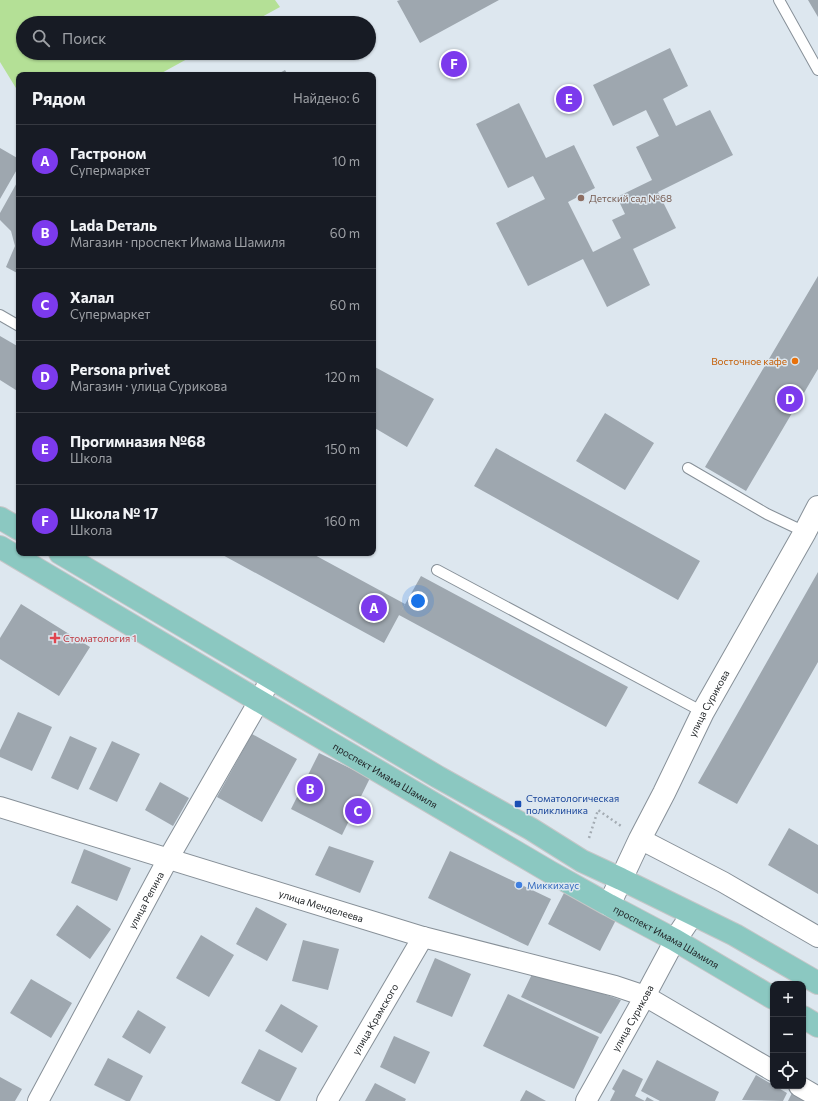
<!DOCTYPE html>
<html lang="ru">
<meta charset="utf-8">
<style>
body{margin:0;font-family:Commissioner,sans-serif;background:#242831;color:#f1f3f6}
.controls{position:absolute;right:12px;bottom:12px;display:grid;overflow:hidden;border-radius:8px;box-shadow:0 1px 3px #0004}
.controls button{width:36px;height:36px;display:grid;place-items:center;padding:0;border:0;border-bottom:1px solid #363941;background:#171b24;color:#f1f3f6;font:20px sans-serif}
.you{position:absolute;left:418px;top:601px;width:14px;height:14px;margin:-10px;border:3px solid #fff;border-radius:50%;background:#1a73e8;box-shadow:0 0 0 6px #1a73e833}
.badge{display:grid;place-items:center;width:26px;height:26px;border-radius:50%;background:#7c3aed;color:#fff;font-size:13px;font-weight:700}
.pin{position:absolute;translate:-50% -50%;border:2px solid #fff;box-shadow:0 1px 4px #0006}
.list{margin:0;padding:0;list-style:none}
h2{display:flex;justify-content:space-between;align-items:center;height:52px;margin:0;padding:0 16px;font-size:17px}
h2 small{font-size:13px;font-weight:400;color:#9ea1a6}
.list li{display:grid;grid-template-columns:26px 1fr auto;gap:12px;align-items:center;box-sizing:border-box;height:72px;padding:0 16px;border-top:1px solid #363941}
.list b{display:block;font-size:15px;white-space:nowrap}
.list p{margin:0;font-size:13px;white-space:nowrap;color:#9ea1a6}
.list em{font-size:13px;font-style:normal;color:#9ea1a6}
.icon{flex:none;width:22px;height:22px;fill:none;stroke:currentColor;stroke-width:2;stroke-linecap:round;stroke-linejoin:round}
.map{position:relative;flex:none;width:818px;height:1101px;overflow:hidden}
.search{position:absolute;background:#171b24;box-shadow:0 1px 3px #0004;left:16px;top:16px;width:360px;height:44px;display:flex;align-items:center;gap:10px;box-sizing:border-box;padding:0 14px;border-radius:22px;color:#9ea1a6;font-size:15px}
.panel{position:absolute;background:#171b24;box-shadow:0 1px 3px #0004;left:16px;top:72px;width:360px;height:484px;border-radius:8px}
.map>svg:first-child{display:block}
.green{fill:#b4e096}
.building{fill:#9ea7af}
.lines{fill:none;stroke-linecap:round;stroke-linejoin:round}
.lane-casing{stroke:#879098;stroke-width:12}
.street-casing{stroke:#879098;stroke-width:22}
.secondary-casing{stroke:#879098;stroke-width:24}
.primary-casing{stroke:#c5c6c7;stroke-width:24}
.path{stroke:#a3abb2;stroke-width:2.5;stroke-dasharray:2 3;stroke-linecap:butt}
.lane{stroke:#fff;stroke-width:10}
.street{stroke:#fff;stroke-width:20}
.secondary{stroke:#fff;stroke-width:22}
.primary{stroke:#8bc8c1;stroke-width:22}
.education-dot{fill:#8d6e63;stroke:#dde7ef;stroke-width:1.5}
.food-dot{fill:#e8710a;stroke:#dde7ef;stroke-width:1.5}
.health-dot{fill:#e0444e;stroke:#dde7ef;stroke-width:1.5}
.transit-dot{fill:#1a4fb4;stroke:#dde7ef;stroke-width:1.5}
.shop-dot{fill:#3f7fe0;stroke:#dde7ef;stroke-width:1.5}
.labels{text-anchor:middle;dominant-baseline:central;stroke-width:3;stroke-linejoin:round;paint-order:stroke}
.education-label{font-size:10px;fill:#785e54;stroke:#dde7ef;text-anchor:start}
.food-label{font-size:10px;fill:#c56008;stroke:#dde7ef;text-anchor:end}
.health-label{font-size:10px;fill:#be3a42;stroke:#dde7ef;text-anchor:start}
.street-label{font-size:10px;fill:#202427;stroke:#dde7ef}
.transit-label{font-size:10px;fill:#164399;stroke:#dde7ef;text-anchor:start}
.shop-label{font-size:10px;fill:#366cbe;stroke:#dde7ef;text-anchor:start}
</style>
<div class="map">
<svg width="818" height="1101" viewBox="0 0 818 1101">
<rect width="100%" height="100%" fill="#dde7ef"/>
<!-- green -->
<path class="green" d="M0,0h275l5,7 -29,16h-228v30h175l-40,22h-139v18l-19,-31z"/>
<!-- building -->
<path class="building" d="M400,0h99l-79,43 -23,-42z
M808,0h10v17z
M670,48l18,38 -25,13 13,27 34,-16 23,45 -75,37 18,36 -43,21 17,36 -43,22 -24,-48 -55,27 -32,-63 49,-24 -12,-23 -25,12 -32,-64 43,-21 27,55 28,-13 21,43 -27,14 25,50 28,-14 -9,-18 13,-6 -8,-17 35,-17 -16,-33 23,-11 -13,-26 -33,16 -20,-41z
M285,70l3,5h-12z
M0,148l19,11v7l-19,33z
M19,179v95l-13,-7 9,-21 -4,-15 -11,-11v-7z
M818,276v93l-72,122 -41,-24z
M0,336l19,11v45l-19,-12z
M373,366l61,33 -27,48 -34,-20z
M605,413l49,30 -29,47 -49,-29z
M496,448l204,113 -22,39 -204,-114z
M219,553h92l94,51 -21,39z
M818,572v90l-81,142 -39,-21z
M421,576l207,111 -22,40 -207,-112z
M21,604l69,43 -31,49 -59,-37v-21z
M18,712l34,15 -20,44 -32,-14v-7z
M252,734l45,25 -35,63 -45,-25z
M70,736l27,12 -19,42 -27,-12z
M112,741l28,13 -23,48 -28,-13z
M319,753l51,25 -28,57 -51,-26z
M160,782l29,16 -16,28 -28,-16z
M789,828l29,17v49l-50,-29z
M329,846l45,15 -14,32 -45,-18z
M84,849l47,19 -14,33 -46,-18z
M450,851l101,48 -23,47 -100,-48z
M565,891l52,27 -17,33 -52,-27z
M77,905l34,24 -21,30 -34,-24z
M256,907l31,17 -20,37 -31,-17z
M201,935l33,20 -25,42 -33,-19z
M303,940l36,9 -11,41 -36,-9z
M435,958l36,16 -19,43 -36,-15z
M534,970l87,30 -20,34 -80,-37z
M31,979l41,24 -21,35 -41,-25z
M508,994l91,43 -25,52 -91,-43z
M281,1004l37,22 -16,27 -37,-22z
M138,1010l28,17 -16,27 -28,-17z
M394,1036l36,16 -15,32 -35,-17z
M259,1049l38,19 -17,33h-4l-35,-18z
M108,1058l35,18 -13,25h-4l-32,-16z
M657,1060l62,32 -4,9h-55l-19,-10z
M623,1069l20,10 -8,17 10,5 2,-4 7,4h-44l5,-10 -3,-2z
M756,1075l17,10v1h2l12,7 -4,8 -41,-1z
M0,1077l22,12 -7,12h-15z
M375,1083l31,16 -1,2h-40z
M526,1090l20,11h-26z
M792,1093l3,2 12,6h-19z"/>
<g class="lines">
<!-- lane casing -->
<g class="lane-casing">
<path id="lane" d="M779,0l39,70
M0,315l19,11
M688,468l79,46 38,18
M437,570l266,142"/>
</g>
<!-- street casing -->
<g class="street-casing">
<g id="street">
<path id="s1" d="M0,807l423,130 192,49 30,10 128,75"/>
<path d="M640,839l83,43 95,55"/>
<path d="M799,1086l19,11"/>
<path id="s2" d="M38,1101l130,-242 91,-158 12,-23"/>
<path id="s3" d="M327,1101l96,-164"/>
<path id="s4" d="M586,1101l59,-105 30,-56"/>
</g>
</g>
<!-- secondary casing -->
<g class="secondary-casing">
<g id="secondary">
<path id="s5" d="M609,905l31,-66 24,-46 39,-81 102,-180 13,-25"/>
<path d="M675,940l17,-25"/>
</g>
</g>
<!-- primary casing -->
<g class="primary-casing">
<g id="primary">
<path d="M0,518l19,11"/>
<path id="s6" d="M0,547l259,154 291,171 59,33 66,35 98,58"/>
<path d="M60,553l378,224 93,52 51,32 39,18 114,56 83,48"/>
<path d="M803,1017l15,9"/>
</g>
</g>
<!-- path -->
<path class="path" d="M589,838l9,-28 23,16"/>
<!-- lane -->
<use href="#lane" class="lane"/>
<!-- street -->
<use href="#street" class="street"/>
<!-- secondary -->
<use href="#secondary" class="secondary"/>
<!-- primary -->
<use href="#primary" class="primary"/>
</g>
<!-- markers -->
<circle class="education-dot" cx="581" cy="198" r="4"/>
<circle class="food-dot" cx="795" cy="361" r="4"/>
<path class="health-dot" d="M53 632h4v4h4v4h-4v4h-4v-4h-4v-4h4z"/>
<rect class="transit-dot" x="514" y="800" width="8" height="8" rx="2"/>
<circle class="shop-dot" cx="519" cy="885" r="4"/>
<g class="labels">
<!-- education labels -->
<g class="education-label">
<text x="589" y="198">Детский сад №68</text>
</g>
<!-- food labels -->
<g class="food-label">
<text x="787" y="361">Восточное кафе</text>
</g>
<!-- health labels -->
<g class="health-label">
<text x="63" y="638">Стоматология 1</text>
</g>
<!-- street labels -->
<g class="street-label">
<text stroke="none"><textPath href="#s5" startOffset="225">улица Сурикова</textPath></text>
<text stroke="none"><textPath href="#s6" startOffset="448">проспект Имама Шамиля</textPath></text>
<text stroke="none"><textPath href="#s2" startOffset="228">улица Репина</textPath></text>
<text stroke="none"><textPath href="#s1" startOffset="336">улица Менделеева</textPath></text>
<text stroke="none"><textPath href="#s6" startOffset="772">проспект Имама Шамиля</textPath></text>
<text stroke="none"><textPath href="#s4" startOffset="95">улица Сурикова</textPath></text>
<text stroke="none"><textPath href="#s3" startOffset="95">улица Крамского</textPath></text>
</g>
<!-- transit labels -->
<g class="transit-label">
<text x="526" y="798">Стоматологическая<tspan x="526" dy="12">поликлиника</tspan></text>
</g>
<!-- shop labels -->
<g class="shop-label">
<text x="527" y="885">Миккихаус</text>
</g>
</g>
</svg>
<div class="controls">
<button>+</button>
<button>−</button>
<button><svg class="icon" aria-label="locate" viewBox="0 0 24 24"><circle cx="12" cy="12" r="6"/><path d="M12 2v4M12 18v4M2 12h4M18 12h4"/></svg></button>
</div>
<div class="you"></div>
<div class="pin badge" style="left:374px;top:608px">A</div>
<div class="pin badge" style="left:310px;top:789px">B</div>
<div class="pin badge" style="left:358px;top:811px">C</div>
<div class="pin badge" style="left:790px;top:399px">D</div>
<div class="pin badge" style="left:569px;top:99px">E</div>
<div class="pin badge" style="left:454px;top:64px">F</div>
<div class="search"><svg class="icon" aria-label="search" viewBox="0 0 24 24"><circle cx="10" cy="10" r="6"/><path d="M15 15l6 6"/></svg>Поиск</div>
<section class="panel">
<h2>Рядом<small>Найдено: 6</small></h2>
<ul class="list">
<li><span class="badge">A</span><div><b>Гастроном</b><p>Супермаркет</p></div><em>10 m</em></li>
<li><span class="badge">B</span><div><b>Lada Dеталь</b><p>Магазин · проспект Имама Шамиля</p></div><em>60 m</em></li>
<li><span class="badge">C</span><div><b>Халал</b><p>Супермаркет</p></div><em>60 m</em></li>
<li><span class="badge">D</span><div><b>Persona privet</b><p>Магазин · улица Сурикова</p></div><em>120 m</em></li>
<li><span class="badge">E</span><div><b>Прогимназия №68</b><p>Школа</p></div><em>150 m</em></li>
<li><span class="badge">F</span><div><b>Школа № 17</b><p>Школа</p></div><em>160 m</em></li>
</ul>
</section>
</div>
